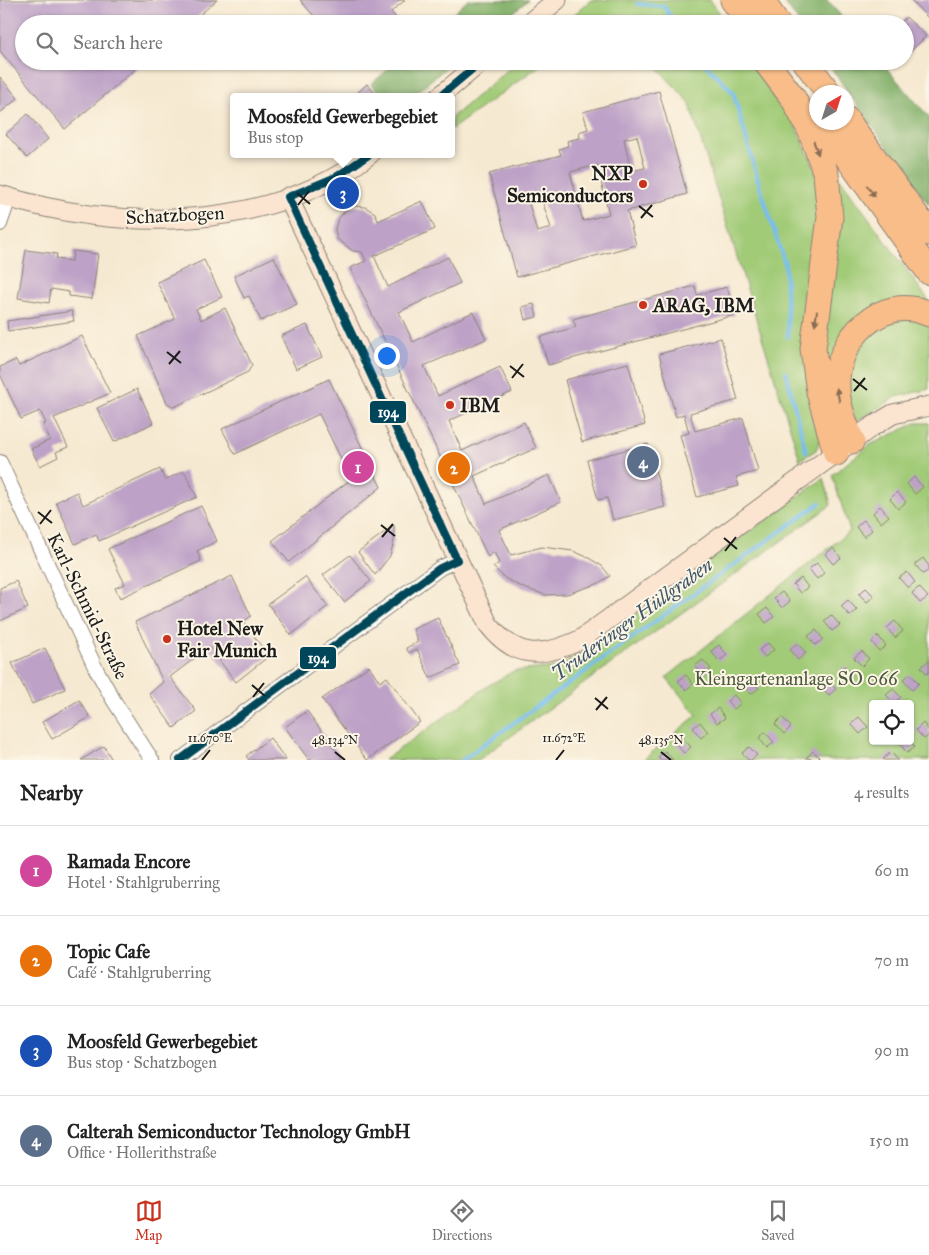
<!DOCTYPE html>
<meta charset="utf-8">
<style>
body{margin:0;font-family:"IM FELL Great Primer",serif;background:#f6f6f6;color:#222}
.controls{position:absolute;right:15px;bottom:15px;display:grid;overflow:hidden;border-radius:5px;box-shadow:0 1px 4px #0004}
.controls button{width:45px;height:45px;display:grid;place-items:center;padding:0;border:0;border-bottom:1px solid #e0e0e0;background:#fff;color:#222;font:25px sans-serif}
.compass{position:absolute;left:809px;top:85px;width:45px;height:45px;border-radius:50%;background:#fff;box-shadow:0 1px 4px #0004;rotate:39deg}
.you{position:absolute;left:386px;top:355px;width:18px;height:18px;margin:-12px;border:4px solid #fff;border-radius:50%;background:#1a73e8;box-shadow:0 0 0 8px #1a73e833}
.badge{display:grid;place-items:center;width:32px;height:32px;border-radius:50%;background:#c8321e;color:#fff;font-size:16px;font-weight:700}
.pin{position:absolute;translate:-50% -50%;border:2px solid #fff;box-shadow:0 1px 5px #0006}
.popup{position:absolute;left:230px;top:93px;width:225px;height:65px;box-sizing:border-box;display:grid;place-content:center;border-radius:5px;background:#fff;filter:drop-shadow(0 1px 4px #0005);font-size:16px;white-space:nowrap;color:#767676}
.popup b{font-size:19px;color:#222}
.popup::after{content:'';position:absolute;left:50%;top:100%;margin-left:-10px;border:10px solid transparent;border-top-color:#fff}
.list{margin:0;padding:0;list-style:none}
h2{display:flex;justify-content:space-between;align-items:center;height:65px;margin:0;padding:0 20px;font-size:21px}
h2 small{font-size:16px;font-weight:400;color:#767676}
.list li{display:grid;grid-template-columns:32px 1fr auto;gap:15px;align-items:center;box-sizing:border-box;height:90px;padding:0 20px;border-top:1px solid #e0e0e0}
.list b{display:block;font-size:19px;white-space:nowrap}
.list p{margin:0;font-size:16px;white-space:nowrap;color:#767676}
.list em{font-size:16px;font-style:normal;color:#767676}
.icon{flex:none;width:28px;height:28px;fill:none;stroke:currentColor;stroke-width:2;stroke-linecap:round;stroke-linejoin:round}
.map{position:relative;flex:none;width:929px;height:760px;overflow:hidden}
.search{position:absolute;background:#fff;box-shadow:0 1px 4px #0004;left:15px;right:15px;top:15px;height:55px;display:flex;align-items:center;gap:12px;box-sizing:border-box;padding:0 18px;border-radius:28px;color:#767676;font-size:19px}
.sheet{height:425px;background:#fff}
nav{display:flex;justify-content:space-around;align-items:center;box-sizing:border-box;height:70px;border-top:1px solid #e0e0e0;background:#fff;font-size:14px;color:#767676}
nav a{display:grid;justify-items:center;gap:2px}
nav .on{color:#c8321e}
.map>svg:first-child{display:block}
.green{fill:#a1cb77;stroke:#5e744a;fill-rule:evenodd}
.forest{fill:#80af68;stroke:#4e6642}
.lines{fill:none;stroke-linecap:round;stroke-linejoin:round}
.stream{stroke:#77beef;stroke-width:4}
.building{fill:#bda1c7;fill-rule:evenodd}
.street-casing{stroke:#898276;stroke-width:16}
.secondary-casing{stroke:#898276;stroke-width:21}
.highway-casing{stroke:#898276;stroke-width:27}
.street{stroke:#fff;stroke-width:14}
.secondary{stroke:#fce5d0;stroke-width:19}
.highway{stroke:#f8bd89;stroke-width:25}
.bus-1-casing{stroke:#fcf5e5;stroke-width:11}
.bus-1{stroke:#00465a;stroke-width:8}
.oneway{fill:#8a6c52}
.ticks{fill:none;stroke:#1c1c1c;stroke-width:2}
.poi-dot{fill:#c8321e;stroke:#fcf5e5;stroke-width:2}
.labels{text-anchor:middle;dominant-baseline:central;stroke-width:4;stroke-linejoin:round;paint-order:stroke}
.poi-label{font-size:19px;font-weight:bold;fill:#1c1c1c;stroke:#fcf5e5;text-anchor:start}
.street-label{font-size:19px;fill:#1c1c1c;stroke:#fcf5e5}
.park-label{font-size:19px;fill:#4b593c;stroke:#fcf5e5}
.water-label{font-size:20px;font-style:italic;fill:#3c5566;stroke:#fcf5e5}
.ticks-label{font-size:12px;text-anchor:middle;fill:#1c1c1c;stroke:#fcf5e5;stroke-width:4;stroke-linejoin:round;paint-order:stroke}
.line-badge{stroke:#fcf5e5;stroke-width:2}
.badge-label{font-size:14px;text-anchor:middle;font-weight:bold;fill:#fff}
</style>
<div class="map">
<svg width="929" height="760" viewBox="0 0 929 760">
<rect width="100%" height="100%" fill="#fcf5e5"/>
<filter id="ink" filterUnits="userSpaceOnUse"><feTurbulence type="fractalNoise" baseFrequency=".02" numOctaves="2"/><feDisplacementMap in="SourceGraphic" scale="10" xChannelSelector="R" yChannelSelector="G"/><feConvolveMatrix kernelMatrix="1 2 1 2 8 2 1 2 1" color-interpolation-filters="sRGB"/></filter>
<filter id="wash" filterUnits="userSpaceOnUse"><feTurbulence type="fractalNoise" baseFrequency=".0096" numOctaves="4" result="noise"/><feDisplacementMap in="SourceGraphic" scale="20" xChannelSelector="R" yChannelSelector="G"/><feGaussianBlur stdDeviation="1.12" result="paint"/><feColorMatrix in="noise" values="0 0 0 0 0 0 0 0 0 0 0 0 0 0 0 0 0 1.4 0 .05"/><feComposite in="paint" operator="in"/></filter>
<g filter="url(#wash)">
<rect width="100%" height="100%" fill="#f6e9d1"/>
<!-- green -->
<path class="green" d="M591,0h119l18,24h-112l-7,-8 -11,8h-35z
M518,61h28l-94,68v-12z
M651,61h106l19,25 39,82 5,44 3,220 -7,18 -16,10 -111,-358z
M831,166l98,135 -32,4 -72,76z
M895,319l34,2v68l-33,8 -41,25 -12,-46 16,-38z
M916,423h13v337h-286l54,-45 -31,-37 184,-147 -18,-56 38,-30zM873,704h37v37h-37z
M824,478l7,27 -353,255h-94l105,-75 25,-14 47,-4z"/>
<!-- forest -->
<path class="forest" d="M468,0h60l-28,24h-58z
M783,0h44l21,24h-48z
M398,61h56l-43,36h-30l-10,-13z
M826,61h54l49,56v88z"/>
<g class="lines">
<!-- stream -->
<path class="stream" d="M637,4l27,2 11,18
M702,61l31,31 27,95 25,77 3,73
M786,372l20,80
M462,760l358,-257"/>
</g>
<g id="blocks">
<!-- building -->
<path class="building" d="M0,0h217l-28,24h-165v37h121l-80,68 -65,-78z
M300,0h105l-14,12 10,12h-80z
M911,0h18v19z
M906,17l20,19 -21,21v-33h-5z
M0,77l18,21 -18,15z
M367,84l11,13h-25z
M659,91l28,103 -60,17 9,34 -119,32 -28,-103 72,-19 -2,-6 9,-3 -1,-5 13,-3 -1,-6 9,-3 -5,-17zM637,136l8,32 -14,3 -7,-32zM597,165l12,49 -26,7 -13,-49zM541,197l10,31 -14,4 -9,-32z
M28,114l20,25 -21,19 -21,-24z
M422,201l13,28 -61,27 14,31 60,-30 12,26 -61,29 14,30 60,-30 13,27 -62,27 14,30 62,-29 12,25 -63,29 13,30 62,-29 12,26 -62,28 12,28 63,-29 12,27 -62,28 12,25 31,-8 31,4 14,6 15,9 8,10 -13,8 -30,10 -21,1 -22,-7 -18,-9 -13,-12 6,-4 -5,-11 -6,5 -138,-289 16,-7 -4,-9 -9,-1 -16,-12 -2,-10 3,-10 8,-9 8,-4 11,1 10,6 3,8z
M26,250l31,4 -1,5 16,2 1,-10 25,3 -6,45 -23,-3v-4l-18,-3 -2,14 -31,-5z
M274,257l23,47 -36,17 -12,-25 -5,2 -10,-22z
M204,260l18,37 -26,12 5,11 24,-12 27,57 -4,7 -74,35 -7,-4 -29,-67 37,-17 -18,-37z
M695,286l2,9 30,-8 8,28 -187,50 -8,-28 36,-10 -3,-8z
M534,304l3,13 -12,3 -3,-13z
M72,311l2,10 -66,10 -1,-10z
M307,325l15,32 -26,12 -15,-33z
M82,336l28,57 -56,25 14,29 -12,5 2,5 -18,9 -9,-17 19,-9 -7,-16 3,-1 -6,-12 -19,8 -21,-45v-7l16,-7 3,6z
M721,338l17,62 -48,13 5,18 48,-13 15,53 -22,6 3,9 -42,11 -17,-62 9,-2 -5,-19 -8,3 -17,-63z
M628,363l17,62 -63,17 -17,-62z
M329,379l52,108 -92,75 -17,-21 79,-62 -32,-65 -84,40 -13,-25z
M137,389l16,34 -39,19 -17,-34z
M648,444l17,63 -52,13 -6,-22 -9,2 -11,-40z
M160,469l5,11 19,-9 13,26 -98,44 -3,-7 -21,10 -19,-42 21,-10 6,13z
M914,477l9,10 -8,7 -8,-10z
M897,492l9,10 -8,7 -8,-10z
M201,506l16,35 -20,10 4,10 -81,37 -5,-10 10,-4 -17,-35z
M880,506l9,10 -8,7 -8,-10z
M864,520l8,10 -8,7 -8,-10z
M394,525v16l-4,15 -15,19 -17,-23z
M833,548l8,10 -8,6 -8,-10z
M350,555l21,26 -27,21 -21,-27z
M923,558l6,8v4l-6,4 -8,-10z
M817,563l7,10 -7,6 -8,-10z
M907,572l8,10 -7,6 -9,-10z
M232,576l19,40 -8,6 26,34 -33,26 -27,-35 -10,8 -29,22 26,34 -22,17 -25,-34 14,-12 -28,-60z
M305,577l23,29 -37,29 -23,-31z
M801,578l7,9 -8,6 -7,-9z
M16,581l12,27 -28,13v-33z
M919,587l9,10 -8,6 -8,-10z
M866,588l8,8 -7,6 -8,-8z
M782,592l8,9 -8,7 -8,-10z
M848,600l9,10 -7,6 -9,-10z
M767,608l7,9 -8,6 -7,-9z
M831,615l9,10 -8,6 -8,-10z
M438,618l22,47 -30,13 -13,-29 -8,4 -3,-5 12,-6 -5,-13z
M895,621l8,10 -8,7 -8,-10z
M816,630l7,9 -8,6 -7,-9z
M878,636l8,10 -7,5 -7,-9z
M768,643l6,7 -9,7 -6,-7z
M797,643l9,10 -8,7 -8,-10z
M719,645l8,10 -8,6 -8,-10z
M45,648l20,41 -33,15 -20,-41z
M862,651l7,8 -7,7 -8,-8z
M703,660l8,9 -8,6 -8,-9z
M929,660v12l-2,2 -6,-7z
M369,666l11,16 7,-5 33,45 -53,38 -45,-61z
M845,666l7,8 -6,7 -8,-9z
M910,674l9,9 -7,7 -9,-10z
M686,675l7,9 -7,6 -8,-9z
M752,680l7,8 -8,6 -7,-8z
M828,680l8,9 -7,6 -8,-8z
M893,689l8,8 -7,6 -8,-8z
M734,695l7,8 -7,6 -7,-8z
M79,700l11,17 -38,22 -10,-17z
M718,708l7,10 -8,5 -7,-9z
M307,711l36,49h-34l-24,-33z
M782,717l9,10 -7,7 -9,-10z
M859,717l9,10 -8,7 -9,-10z
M700,722l8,10 -7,6 -8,-10z
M923,723l6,7v5l-5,4 -8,-9z
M765,732l9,10 -7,6 -8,-10z
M682,737l9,10 -7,6 -9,-10z
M270,738l16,22h-37l-3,-4z
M901,741h9l5,6 -8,6 -8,-10z
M104,746l8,14h-31z
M749,747l8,8 -6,5h-3l-6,-7z
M665,751l8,9h-13l-2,-3z
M813,751l9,9 -16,-2z
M891,752l7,8h-14l-1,-1z"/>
</g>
</g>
<g filter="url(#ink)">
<use href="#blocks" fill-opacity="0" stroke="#898276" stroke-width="1"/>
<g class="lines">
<!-- street casing -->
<g class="street-casing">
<path id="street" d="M0,224l9,-26
M0,462l96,207 18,32 38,59
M180,760l260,-192 17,-8"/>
</g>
<!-- secondary casing -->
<g class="secondary-casing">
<path id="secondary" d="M528,24l29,-24
M439,97l43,-36
M0,195c116,37 269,38 370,-41
M288,197l200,427c27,35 53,34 92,16l290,-212 23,-14 36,-8"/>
</g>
<!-- highway casing -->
<g class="highway-casing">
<path id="highway" d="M733,0l17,24
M761,0l17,24
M765,61l28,37 18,34 15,42 4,43 -17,132 6,43 17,61
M805,61l23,31
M846,119l83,114
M822,122l107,150
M852,441c-7,-17 -15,-36 -15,-55 -2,-46 45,-94 92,-72"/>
</g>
<!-- street -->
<use href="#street" class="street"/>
<!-- secondary -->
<use href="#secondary" class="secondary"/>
<!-- highway -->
<use href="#highway" class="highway"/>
<!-- bus-1 casing -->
<g class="bus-1-casing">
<path id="bus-1" d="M439,97l43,-36
M288,197l169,363
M288,197l48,-20 34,-23
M180,760l260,-192 17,-8"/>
</g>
<!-- bus-1 -->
<use href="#bus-1" class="bus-1"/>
</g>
<!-- one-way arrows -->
<defs><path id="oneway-solid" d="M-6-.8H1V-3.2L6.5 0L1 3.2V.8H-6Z" transform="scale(1.25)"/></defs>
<g class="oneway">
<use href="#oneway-solid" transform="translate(816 148) rotate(70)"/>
<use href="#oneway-solid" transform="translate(871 191) rotate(54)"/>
<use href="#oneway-solid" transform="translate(816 318) rotate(98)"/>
<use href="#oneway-solid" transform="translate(838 395) rotate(-101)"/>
</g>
</g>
<!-- ticks -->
<path class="ticks" d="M297,193l13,11M298,205l11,-14M639,206l14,11M641,218l11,-13M167,352l14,11M169,364l11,-13M510,366l14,11M512,378l11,-14M853,379l14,11M854,391l11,-13M38,512l14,11M40,524l11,-14M381,525l14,11M382,537l11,-13M724,538l13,11M725,551l11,-14M252,685l13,11M253,697l11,-14M595,698l13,11M596,710l11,-13M335,752l10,8M661,752l10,8M202,760l8,-10M556,760l8,-10"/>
<!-- markers -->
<g class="poi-dot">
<circle cx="643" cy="184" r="5"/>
<circle cx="643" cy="305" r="5"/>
<circle cx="450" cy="405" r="5"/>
<circle cx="167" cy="639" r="5"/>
</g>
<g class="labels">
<!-- poi labels -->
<g class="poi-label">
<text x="633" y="173" text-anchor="end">NXP<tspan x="633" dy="22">Semiconductors</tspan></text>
<text x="653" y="305">ARAG, IBM</text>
<text x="460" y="405">IBM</text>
<text x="177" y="628">Hotel New<tspan x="177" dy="22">Fair Munich</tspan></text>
</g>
<!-- street labels -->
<g class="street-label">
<text transform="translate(175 215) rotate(-3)">Schatzbogen</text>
<text transform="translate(88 606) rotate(64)">Karl-Schmid-Straße</text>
</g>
<!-- park labels -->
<g class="park-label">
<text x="796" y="678">Kleingartenanlage SO 066</text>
</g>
<!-- water labels -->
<g class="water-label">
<text transform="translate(632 619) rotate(-36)">Truderinger Hüllgraben</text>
</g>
</g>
<g class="ticks-label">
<text x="210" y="742">11.670°E</text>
<text x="564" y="742">11.672°E</text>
<text x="335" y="744">48.134°N</text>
<text x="661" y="744">48.135°N</text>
</g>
<g class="line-badge">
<rect x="369" y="400" width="38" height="24" rx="5" fill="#00465a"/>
<rect x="299" y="646" width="38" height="24" rx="5" fill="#00465a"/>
</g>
<g class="badge-label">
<text x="388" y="417">194</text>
<text x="318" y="663">194</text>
</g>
</svg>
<div class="controls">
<button><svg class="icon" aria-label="locate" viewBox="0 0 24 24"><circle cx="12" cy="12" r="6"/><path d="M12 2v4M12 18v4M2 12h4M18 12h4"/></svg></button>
</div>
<svg class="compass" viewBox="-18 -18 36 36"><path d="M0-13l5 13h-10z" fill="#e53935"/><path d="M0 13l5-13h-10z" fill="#767676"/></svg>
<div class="you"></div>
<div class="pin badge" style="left:358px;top:467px;background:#d1479c">1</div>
<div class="pin badge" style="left:454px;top:468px;background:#e8710a">2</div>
<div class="pin badge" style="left:343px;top:193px;background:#1a4fb4">3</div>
<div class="popup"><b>Moosfeld Gewerbegebiet</b>Bus stop</div>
<div class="pin badge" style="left:643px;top:462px;background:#5c6f8a">4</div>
<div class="search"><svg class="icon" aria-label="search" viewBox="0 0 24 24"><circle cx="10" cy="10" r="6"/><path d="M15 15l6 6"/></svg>Search here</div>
</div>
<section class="sheet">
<h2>Nearby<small>4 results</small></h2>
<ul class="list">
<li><span class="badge" style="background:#d1479c">1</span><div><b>Ramada Encore</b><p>Hotel · Stahlgruberring</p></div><em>60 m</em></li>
<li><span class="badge" style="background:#e8710a">2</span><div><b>Topic Cafe</b><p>Café · Stahlgruberring</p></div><em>70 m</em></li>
<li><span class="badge" style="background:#1a4fb4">3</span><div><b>Moosfeld Gewerbegebiet</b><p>Bus stop · Schatzbogen</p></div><em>90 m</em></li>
<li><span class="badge" style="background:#5c6f8a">4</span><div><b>Calterah Semiconductor Technology GmbH</b><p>Office · Hollerithstraße</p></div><em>150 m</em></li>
</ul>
</section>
<nav>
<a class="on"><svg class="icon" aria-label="map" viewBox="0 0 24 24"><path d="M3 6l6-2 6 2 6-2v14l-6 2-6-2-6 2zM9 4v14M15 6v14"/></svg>Map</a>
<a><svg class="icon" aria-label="directions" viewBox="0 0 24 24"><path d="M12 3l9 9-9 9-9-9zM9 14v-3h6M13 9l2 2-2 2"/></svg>Directions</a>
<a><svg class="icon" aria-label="saved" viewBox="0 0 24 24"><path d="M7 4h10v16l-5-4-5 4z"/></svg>Saved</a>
</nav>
